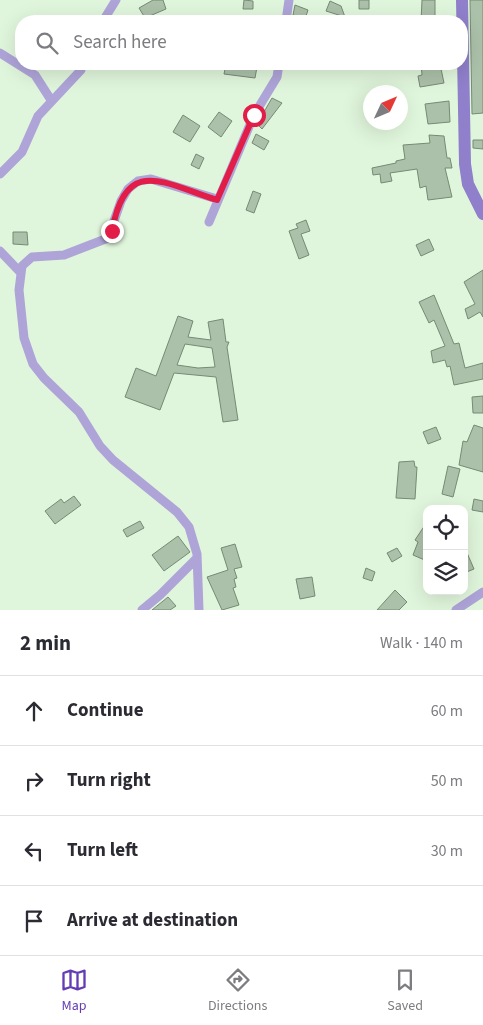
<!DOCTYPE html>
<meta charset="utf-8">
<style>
body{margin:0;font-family:"Source Sans 3",sans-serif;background:#f2f2f3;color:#2b2b33}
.controls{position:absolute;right:15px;bottom:15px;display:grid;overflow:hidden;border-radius:10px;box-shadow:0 5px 20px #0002}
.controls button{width:45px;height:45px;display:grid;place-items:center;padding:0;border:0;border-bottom:1px solid #e1e1e2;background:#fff;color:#2b2b33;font:25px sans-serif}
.compass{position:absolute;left:363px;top:85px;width:45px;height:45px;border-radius:50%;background:#fff;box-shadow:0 5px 20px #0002;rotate:46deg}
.stop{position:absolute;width:15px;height:15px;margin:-11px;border:4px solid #e11d48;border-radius:50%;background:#fff}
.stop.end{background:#e11d48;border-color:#fff;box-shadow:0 1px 5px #0008}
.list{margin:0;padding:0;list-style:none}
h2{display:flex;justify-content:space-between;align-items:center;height:65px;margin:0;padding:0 20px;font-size:21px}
h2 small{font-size:16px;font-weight:400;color:#7c7c81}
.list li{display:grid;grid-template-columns:32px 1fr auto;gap:15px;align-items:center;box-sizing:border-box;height:70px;padding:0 20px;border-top:1px solid #e1e1e2}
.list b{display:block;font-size:19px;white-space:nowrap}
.list em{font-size:16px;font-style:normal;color:#7c7c81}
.icon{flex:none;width:28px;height:28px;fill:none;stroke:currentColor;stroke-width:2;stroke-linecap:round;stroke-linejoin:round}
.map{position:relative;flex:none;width:483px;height:610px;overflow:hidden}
.search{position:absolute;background:#fff;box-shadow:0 5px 20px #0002;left:15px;right:15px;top:15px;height:55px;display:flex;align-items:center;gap:12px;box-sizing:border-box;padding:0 18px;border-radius:20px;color:#7c7c81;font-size:19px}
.sheet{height:345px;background:#fff}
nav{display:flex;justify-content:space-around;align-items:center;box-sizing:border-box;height:70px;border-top:1px solid #e1e1e2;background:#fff;font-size:14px;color:#7c7c81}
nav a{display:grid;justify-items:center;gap:2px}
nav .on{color:#643cb4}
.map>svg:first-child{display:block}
.building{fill:#acc1a9;stroke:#768a74;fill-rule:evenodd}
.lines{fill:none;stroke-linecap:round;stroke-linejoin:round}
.minor{stroke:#aea4d8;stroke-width:9}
.secondary{stroke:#907fcb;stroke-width:12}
.route{stroke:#e11d48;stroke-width:6}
</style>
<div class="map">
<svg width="483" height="610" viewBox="0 0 483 610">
<rect width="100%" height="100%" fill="#e0f6dc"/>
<!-- building -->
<path class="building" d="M153,0h10l3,9 -21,9 -6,-10z
M244,0l9,1v8h-10z
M359,0h10v9h-10z
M422,0h13v21h-14z
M470,0h13v113l-11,1z
M330,1l11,5 4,11 -19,-6z
M295,5l13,5 -3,9 -12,-4z
M226,64h26v2l5,1 -2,11 -31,-4z
M421,64h19l4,19 -24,4 -2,-11 4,-1z
M272,98l10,5 -20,26 -5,-5z
M449,101l1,21 -22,2 -3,-20z
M219,112l13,9 -11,16 -13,-10z
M183,115l17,11 -10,16 -17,-10z
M256,134l13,7 -5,9 -12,-7z
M429,135l15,1 3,22h3l2,10h-7l7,29 -24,3 -2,-14 -6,2 -3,-19 -27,4 2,8 -11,2 -1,-9 -7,1 -1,-7 24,-5v-2l9,-2 -2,-14 27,-2z
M473,140h10v9l-10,-1z
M196,154l8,4 -5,11 -8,-4z
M253,191l8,3 -7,19 -8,-3z
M306,220l4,11 -9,3 8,21 -10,4 -10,-28 9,-3 -2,-4z
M13,232h14l1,13 -15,-1z
M429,239l5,11 -13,6 -5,-11z
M483,270v47l-3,-5 -12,7 -3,-10 10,-5 -11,-22z
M434,295l20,49 5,-1 6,25 18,-5v16l-29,6 -4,-19 -3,1 -2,-7 -12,3 -2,-12 14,-5 -11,-26 -5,3 -10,-21z
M178,316l15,5 -5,16 23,3 -3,-18 15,-3 3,23h3l-2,5 11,73 -15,2 -7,-45 -42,-4 -14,37 -35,-13 11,-29 20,8zM185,344l27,4 3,19 -17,1 -21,-3z
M483,396v17h-10l-1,-16z
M474,425l9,3v44l-24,-7 4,-24 4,1z
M436,427l5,12 -13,5 -5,-12z
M414,461l1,6h2l-2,32 -19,-1 3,-36z
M448,466l12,3 -7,28 -11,-3z
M74,496l7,9 -26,19 -10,-13 16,-12 3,4z
M474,499l9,2v11l-11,-2z
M140,521l4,7 -17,9 -4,-7z
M427,522v39l-14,-6 5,-13 -3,-2z
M178,536l12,16 -26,19 -12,-16z
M235,544l7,23 -8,2 3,9 -3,1 2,8 -3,1 6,17 -17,5 -15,-33 21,-7 -7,-22z
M464,546l10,23 -10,4z
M397,548l5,8 -10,6 -5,-9z
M366,568l9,4 -3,9 -9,-3z
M312,577l3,19 -15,3 -4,-20z
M395,590l12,12 -8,8h-22z
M168,597l8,9 -6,4h-18z"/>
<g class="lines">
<!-- minor -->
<path class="minor" d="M103,21l13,-21
M286,21l3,-21
M0,53l35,22 16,25
M0,174l22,-22 16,-36 43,-46v-6
M209,222l45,-107 23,-38 2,-13
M0,251l20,21
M142,610l18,-15 37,-37
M199,610l-2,-56 -8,-27 -12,-15 -64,-52 -13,-14 -21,-34 -35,-34 -11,-14 -9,-26 -5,-48 3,-24 10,-9 32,-2 44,-17 13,-37 7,-12 10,-8 13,-2 66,20
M456,610l27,-18"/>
<!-- secondary -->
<path class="secondary" d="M462,0l3,164 3,20 15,30"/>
</g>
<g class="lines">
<!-- route -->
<path class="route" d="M112,231c14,-76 51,-48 105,-31l37,-85"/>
</g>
</svg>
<div class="controls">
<button><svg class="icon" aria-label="locate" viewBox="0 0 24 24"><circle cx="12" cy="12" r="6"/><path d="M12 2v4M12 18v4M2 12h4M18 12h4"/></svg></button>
<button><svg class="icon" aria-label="layers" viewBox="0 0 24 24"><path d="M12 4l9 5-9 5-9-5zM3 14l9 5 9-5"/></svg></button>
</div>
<svg class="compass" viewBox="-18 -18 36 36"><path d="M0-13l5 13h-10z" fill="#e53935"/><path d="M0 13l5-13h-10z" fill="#7c7c81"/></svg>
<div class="stop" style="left:254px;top:115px"></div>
<div class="stop end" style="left:112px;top:231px"></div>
<div class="search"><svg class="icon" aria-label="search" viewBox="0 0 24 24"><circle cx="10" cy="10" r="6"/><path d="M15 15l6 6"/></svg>Search here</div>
</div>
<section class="sheet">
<h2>2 min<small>Walk · 140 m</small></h2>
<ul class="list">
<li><svg class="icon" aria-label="ahead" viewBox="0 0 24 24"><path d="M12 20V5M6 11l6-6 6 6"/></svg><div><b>Continue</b></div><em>60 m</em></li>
<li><svg class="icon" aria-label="right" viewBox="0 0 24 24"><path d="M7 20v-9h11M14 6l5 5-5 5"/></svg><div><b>Turn right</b></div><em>50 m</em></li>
<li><svg class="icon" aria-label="left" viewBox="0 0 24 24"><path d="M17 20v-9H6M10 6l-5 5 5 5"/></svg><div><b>Turn left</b></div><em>30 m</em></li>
<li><svg class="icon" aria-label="arrive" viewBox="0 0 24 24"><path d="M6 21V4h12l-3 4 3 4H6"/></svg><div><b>Arrive at destination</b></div></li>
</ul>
</section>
<nav>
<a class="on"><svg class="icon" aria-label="map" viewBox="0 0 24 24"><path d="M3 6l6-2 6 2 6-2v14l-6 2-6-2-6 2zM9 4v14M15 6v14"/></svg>Map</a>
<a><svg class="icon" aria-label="directions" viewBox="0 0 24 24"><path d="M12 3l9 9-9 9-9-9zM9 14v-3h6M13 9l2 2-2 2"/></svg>Directions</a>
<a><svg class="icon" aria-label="saved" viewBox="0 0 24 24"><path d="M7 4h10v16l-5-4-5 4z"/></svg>Saved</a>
</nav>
